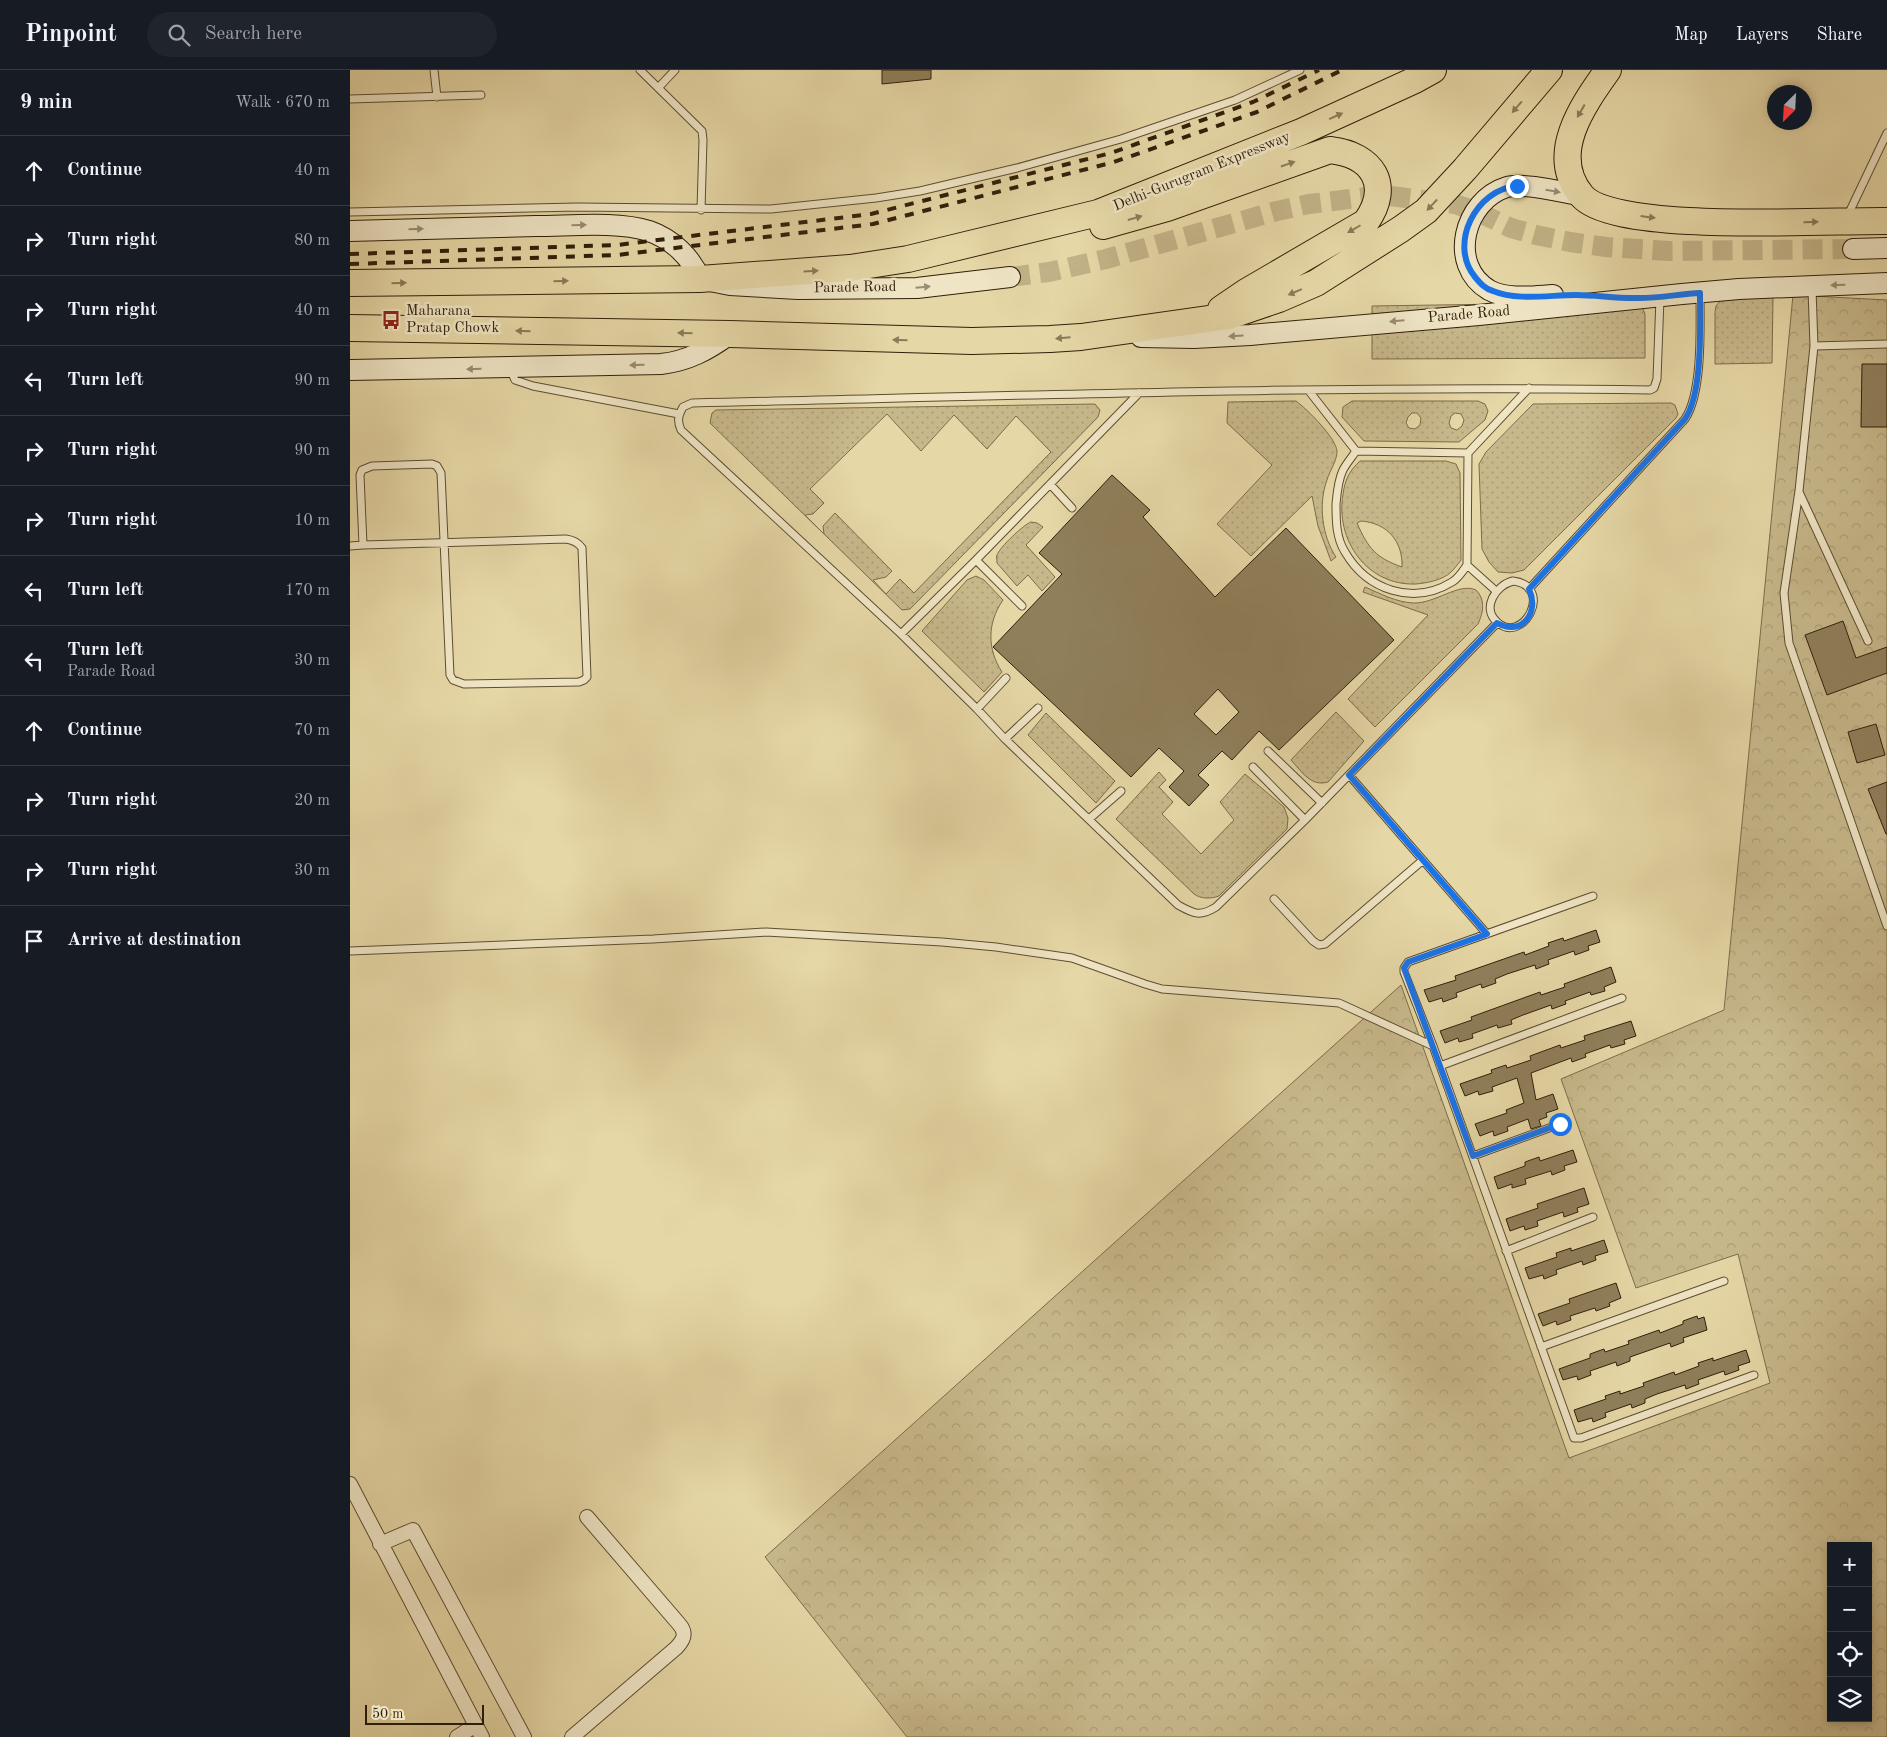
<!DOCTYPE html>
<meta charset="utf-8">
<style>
body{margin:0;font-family:"Old Standard TT",serif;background:#20242c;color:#f1f3f6}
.controls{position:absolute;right:15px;bottom:15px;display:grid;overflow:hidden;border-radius:0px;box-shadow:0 2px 8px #0003}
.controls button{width:45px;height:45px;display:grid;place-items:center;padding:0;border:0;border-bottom:1px solid #363941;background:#171b24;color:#f1f3f6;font:25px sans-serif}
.compass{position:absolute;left:1417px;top:15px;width:45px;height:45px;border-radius:50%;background:#171b24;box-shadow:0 2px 8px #0003;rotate:204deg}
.scale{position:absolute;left:15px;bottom:12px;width:119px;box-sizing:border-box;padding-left:5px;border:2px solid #301f09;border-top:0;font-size:14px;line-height:18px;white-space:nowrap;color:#301f09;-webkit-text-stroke:4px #efe5c5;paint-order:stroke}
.stop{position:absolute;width:15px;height:15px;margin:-11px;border:4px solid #1a73e8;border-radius:50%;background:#fff}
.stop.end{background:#1a73e8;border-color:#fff;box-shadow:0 1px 5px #0008}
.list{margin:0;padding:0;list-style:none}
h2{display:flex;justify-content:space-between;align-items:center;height:65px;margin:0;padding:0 20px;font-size:21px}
h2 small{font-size:16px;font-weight:400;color:#9ea1a6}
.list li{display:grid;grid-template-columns:32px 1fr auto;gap:15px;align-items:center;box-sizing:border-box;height:70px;padding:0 20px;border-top:1px solid #363941}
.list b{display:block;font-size:19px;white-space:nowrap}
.list p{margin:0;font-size:16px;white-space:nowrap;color:#9ea1a6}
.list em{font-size:16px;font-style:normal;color:#9ea1a6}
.icon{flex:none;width:28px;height:28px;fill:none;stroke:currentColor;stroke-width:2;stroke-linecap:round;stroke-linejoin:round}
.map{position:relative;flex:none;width:1537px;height:1667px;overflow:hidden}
header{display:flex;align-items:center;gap:30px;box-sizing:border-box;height:70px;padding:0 25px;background:#171b24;border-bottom:1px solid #363941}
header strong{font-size:24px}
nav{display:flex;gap:28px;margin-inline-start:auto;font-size:18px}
.search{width:350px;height:45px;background:#20242c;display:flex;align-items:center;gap:12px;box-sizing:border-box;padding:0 18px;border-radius:28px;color:#9ea1a6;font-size:19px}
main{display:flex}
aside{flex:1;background:#171b24}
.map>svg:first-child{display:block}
.grass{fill:url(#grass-dots);stroke:#7c6c4a;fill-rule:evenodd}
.forest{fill:url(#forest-crowns);stroke:#7c6c4a;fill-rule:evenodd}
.building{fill:#8f7f5b;stroke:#301f09;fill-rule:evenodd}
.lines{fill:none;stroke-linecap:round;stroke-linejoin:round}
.secondary-tunnel{stroke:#c2b287;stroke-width:20;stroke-dasharray:20 10;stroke-linecap:butt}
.lane-casing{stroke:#5e4d30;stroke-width:9}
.street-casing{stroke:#5e4d30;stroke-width:16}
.secondary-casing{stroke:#301f09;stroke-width:22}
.highway-casing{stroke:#301f09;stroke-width:28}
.lane{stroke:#efe5c5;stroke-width:7}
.street{stroke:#efe5c5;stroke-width:14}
.secondary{stroke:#efe5c5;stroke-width:20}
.highway{stroke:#e6d7a6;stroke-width:26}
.rail{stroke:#301f09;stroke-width:4;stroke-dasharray:9 9;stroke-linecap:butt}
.oneway{fill:#8b7b58}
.oneway2{fill:#998c70}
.route{stroke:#1a73e8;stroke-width:6}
.labels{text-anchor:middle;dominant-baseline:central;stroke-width:5;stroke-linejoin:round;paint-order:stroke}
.street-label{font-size:15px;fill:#301f09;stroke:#efe5c5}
.poi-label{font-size:15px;fill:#301f09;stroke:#efe5c5;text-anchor:start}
</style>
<header>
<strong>Pinpoint</strong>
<div class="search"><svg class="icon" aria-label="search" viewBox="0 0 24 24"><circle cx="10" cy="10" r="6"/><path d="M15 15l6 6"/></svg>Search here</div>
<nav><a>Map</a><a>Layers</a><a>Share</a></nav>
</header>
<main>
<aside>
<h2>9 min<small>Walk · 670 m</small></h2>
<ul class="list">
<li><svg class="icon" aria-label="ahead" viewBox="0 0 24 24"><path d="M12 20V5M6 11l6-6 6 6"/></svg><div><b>Continue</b></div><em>40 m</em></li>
<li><svg class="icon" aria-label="right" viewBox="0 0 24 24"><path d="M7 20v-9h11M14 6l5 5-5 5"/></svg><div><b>Turn right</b></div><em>80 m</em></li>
<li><svg class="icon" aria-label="right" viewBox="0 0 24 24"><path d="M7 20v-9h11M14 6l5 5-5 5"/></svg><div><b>Turn right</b></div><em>40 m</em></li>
<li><svg class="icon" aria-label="left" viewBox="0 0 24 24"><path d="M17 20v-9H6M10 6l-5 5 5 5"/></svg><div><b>Turn left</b></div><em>90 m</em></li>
<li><svg class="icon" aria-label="right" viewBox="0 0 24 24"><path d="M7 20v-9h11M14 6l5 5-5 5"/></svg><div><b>Turn right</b></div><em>90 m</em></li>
<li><svg class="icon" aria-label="right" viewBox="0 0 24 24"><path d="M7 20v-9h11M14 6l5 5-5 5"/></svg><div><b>Turn right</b></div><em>10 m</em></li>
<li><svg class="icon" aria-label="left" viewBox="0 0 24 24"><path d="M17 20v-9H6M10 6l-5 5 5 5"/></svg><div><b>Turn left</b></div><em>170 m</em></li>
<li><svg class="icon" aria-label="left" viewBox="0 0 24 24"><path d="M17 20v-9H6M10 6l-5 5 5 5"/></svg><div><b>Turn left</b><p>Parade Road</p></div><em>30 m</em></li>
<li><svg class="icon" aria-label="ahead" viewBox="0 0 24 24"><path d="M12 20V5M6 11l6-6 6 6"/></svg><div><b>Continue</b></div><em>70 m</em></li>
<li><svg class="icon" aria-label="right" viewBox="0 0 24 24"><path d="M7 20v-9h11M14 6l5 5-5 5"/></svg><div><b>Turn right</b></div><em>20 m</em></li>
<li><svg class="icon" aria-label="right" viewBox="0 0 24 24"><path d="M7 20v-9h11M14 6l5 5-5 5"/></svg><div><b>Turn right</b></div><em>30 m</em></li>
<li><svg class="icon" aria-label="arrive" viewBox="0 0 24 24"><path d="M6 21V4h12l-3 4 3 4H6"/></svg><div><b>Arrive at destination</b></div></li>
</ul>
</aside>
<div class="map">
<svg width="1537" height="1667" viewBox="0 0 1537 1667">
<defs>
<pattern id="grass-dots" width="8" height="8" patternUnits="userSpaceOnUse" patternTransform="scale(1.25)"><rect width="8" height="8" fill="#c7b88b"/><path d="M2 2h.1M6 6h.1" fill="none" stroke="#ab9e77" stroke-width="1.8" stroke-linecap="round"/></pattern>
<pattern id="forest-crowns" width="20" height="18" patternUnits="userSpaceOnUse" patternTransform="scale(1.25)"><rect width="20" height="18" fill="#c7b88b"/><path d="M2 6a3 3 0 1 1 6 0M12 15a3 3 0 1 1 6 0" fill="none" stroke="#ab9e77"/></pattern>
</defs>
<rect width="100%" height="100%" fill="#e6d7a6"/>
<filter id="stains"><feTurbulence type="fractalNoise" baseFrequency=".004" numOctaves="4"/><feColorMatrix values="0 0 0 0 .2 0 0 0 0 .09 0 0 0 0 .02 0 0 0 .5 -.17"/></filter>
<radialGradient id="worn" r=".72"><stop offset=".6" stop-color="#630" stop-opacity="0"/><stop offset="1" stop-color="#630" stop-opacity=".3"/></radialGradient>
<!-- grass -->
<path class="grass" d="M1423,226l-1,67 -57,1v-52l1,-6 6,-7z
M1283,232l8,2 4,10v44l-273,1v-53z
M946,331c11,8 40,37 41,50 0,10 -7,19 -10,29 -9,24 -5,56 9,77l-5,4 -13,-35 -6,-30 -61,60 -34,-32 55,-59 -45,-42 1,-21z
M1002,331h126l7,3 3,7 -3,9 -26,22 -95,-1 -22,-24 1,-10zM1067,343l4,5 -1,7 -5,4 -6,-1 -3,-5 2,-6 4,-4zM1105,343l6,1 3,6 -2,6 -5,4 -6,-2 -2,-5 2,-7z
M1321,333l4,2 3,9 -2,4 -152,152 -12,3 -14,-1 -9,-10 -7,-13 -3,-85 7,-12 47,-48z
M745,334l5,6 -2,7 -185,189 -3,3 -8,1 -192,-187 2,-10 4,-3zM537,344l34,37 33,-36 33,34 29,-33 35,36 -137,141 -14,-14 -14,15 -13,-14 13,-3 6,-6 -57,-58 -12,13 1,8 -19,-19 8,-1 11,-11 -14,-14z
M1010,391h86l10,3 4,9 1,87c-3,4 -6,8 -10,12 -8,8 -24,11 -35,12 -49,2 -81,-44 -73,-90 2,-14 6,-23 17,-33zM1011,451c26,2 42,20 41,46 -26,-9 -34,-19 -45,-44z
M681,452l6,1 6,4 -17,18 29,32 -13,14 -14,-16 -11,11 -20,-23c0,-4 -1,-5 0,-8 3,-8 26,-30 34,-33z
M626,506l8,4 19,20c-16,23 -16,49 -1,72l-18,20 -62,-61 45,-51z
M1015,517c16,7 31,15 48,16 22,1 46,-21 63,-13 10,10 7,23 2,34l-103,103 -27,-28 80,-84 -65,-23z
M986,642l28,29 -36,41c-17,5 -26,-10 -37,-22z
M696,643l69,68 -19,22 -68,-68z
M809,702l7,8 -7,7 14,15 -11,12 39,40 33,-34 -14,-18 25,-28 39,33 4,11 -1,11 -68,67c-9,3 -18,3 -25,-2l-78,-75z"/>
<!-- forest -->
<path class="forest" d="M1443,225l94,5v1437h-980l-142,-180 636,-572 168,473 201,-75 -32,-129 -102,34 -75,-209 163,-69zM1481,1476h37v172h-37z"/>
<!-- building -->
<path class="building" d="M532,0h49v9l-49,5z
M1512,294h25v63h-26z
M762,405l38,35 -7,7 72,80 71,-69 108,112 -115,110 -20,-19 -27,29 -10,-9 -24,24 11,10 -20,21 -20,-19 15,-16 -25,-23 -28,29 -138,-130 69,-73 -23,-21zM868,619l21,23 -23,23 -22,-21z
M1493,551l13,37 31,-11v26l-60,22 -22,-60z
M1526,654l9,31 -28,8 -9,-31z
M1537,712v52h-1l-18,-45z
M1246,860l4,12 -12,4 1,4 -14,5 -1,-4 -26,9 1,4 -13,5 -1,-4 -28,9 -12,5 1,4 -14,5 -1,-4 -25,9 1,4 -14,5 -1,-4 -13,4 -5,-12 32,-10 -1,-4 69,-24 1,3 24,-9 -1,-3 15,-5 1,3z
M1261,897l5,15 -12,5 1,4 -14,4 -1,-3 -25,9 1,3 -14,5 -1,-4 -28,10 -12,5 1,4 -14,4 -1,-3 -25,9 1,4 -14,4 -1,-4 -13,5 -5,-12 32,-11 -1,-3 69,-25 1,3 24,-8 -1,-3z
M1281,951l5,15 -12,4 1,4 -14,4 -1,-3 -25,9 1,3 -14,5 -1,-4 -40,15 5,27 17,-6 5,15 -12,4 1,4 -8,3 2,6 -10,3 -3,-10 -21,8 1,4 -14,5 -1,-5 -13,5 -5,-12 32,-11 -1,-3 18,-7 -7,-25 -25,9 1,4 -14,4 -1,-4 -13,5 -5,-12 32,-11 -1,-3 15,-5 1,3 24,-8 -1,-4 30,-11 1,3 24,-8 -1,-4z
M1223,1080l4,12 -13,4 1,4 -13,5 -1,-4 -26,8 1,5 -14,4v-4l-14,5 -4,-12 31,-11v-4l14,-5 1,4z
M1234,1118l5,16 -12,4 1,4 -14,5 -1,-5 -26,9 1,5 -13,4 -1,-4 -14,5 -4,-12 32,-11 -1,-4z
M1254,1170l4,12 -13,4 1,4 -13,5 -1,-4 -26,9 1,4 -13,5 -1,-4 -14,4 -4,-11 32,-11 -1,-4 15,-5v3z
M1266,1213l5,15 -12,5 1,3 -14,5 -1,-3 -25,8 1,4 -14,5 -1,-4 -13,5 -5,-12 32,-11 -1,-4z
M1347,1246l1,3 6,-2 3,13 -24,8 1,4 -13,5 -1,-4 -40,14v4l-13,5 -1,-4 -26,9 1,4 -13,5 -1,-4 -14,4 -4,-11 31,-11v-4l14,-5 1,3 24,-8 -1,-3 31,-11 1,3 23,-9v-3z
M1396,1280l4,12 -12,4 1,4 -14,5 -1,-4 -26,9 1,4 -13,5 -1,-4 -28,9 -12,5v4l-13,5 -1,-4 -26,9 1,4 -13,5 -1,-4 -14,4 -4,-12 32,-11 -1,-3 15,-5v3l24,-8 -1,-3 31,-11 1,3 24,-9 -1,-3 15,-5v3z"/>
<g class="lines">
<!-- secondary-tunnel -->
<path class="secondary-tunnel" d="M660,207l39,-5 57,-13 171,-48 32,-7 73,-9 73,9 21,7 35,17 25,7 34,7 36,5 64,4 183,-2"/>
<!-- lane casing -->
<g class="lane-casing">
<path id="lane" d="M84,0l3,27
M290,0l62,61 1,9 -2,70
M309,17l16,-17
M0,29l131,-4
M0,142l227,-5 194,2 105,-11 44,-7 97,-23 104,-29 114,-39 65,-30
M1497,147l40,-84
M1462,219l2,57 -15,145 -15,102 5,50 98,283
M1464,276l73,-2
M160,299l5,11 18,6 146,28
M959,321l47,60
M1118,383l61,-65
M700,414l22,24
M1449,422l69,149
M0,476l13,-1 203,-6c7,1 12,3 16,9l5,129 -3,3 -5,2 -115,2 -11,-4 -3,-5 -9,-202 -4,-7 -5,-2 -60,2 -10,4 -2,5 3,70
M626,490l46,46
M1117,495c-4,6 -9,14 -15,17 -39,24 -85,8 -107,-30 -9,-14 -9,-32 -9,-48 1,-11 2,-24 7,-34 3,-6 9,-13 13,-19l112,2 -1,112 29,26
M1163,511c42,5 10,65 -16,41 -16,-14 -1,-37 16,-41z
M1179,519l156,-170c18,-27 15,-93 15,-126
M1147,553l-192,197 -89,87c-16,10 -22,7 -38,-2l-173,-166 -28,-30 -76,-75 -220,-204c-4,-9 -3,-14 2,-23l9,-4c319,-7 639,-18 958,-13l4,-2 3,-9 3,-81
M551,564l75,-74 163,-167
M627,639l29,-31
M655,669l33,-31
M918,681l54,52
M903,697l52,53
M999,705l138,159
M739,749l32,-28
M1243,826l-185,66 -4,6v4l29,74 141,392h7l173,-63
M924,829l39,42 6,4 6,-1 98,-84
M0,881l303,-12 113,-7 176,10 54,5 76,11 73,26 17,5 177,14 94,43
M1090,996l182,-68
M1123,1086l87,-32
M1156,1181l87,-34
M1191,1277l183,-66"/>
</g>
<!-- street casing -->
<g class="street-casing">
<path id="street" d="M0,1414l132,253
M30,1474l33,-14 111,207
M107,1667l19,-12
M222,1667l104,-89c8,-8 11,-15 3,-24l-92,-107"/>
</g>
<!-- secondary casing -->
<g class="secondary-casing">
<path id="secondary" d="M0,161c62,-2 124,-3 186,-5 34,0 81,-5 113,5 23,8 42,26 51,48l30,6 68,4 119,-1 93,-11
M1503,179l34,-1
M1203,225c-19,1 -46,5 -64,-5 -42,-25 -25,-90 18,-103 16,-5 58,6 76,9
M791,267l53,1 56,-3 229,-20 203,-21 57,-5 148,-6
M0,300l311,-6c27,-3 47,-14 69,-30"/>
</g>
<!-- highway casing -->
<g class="highway-casing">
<path id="highway" d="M1258,0c-25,35 -61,85 -26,126 33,38 249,24 305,25
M753,156l64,-18 163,-58c43,5 62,35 36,72l-120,70 -25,17
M0,213l350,-4 150,-11 58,-9 190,-46 203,-81 114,-52 18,-10
M0,258l380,6 242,7 78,-2 31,-2 148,-21 50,-17 37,-16 85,-54 25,-18 39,-42 84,-99"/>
</g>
<!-- lane -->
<use href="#lane" class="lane"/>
<!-- street -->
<use href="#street" class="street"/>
<!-- secondary -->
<use href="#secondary" class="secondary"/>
<!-- highway -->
<use href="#highway" class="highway"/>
<!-- rail -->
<path class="rail" d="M0,184l267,-9 254,-31 240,-61 142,-51 66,-32
M0,194l267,-9 256,-31 241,-62 143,-50 85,-42"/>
</g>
<!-- one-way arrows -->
<defs><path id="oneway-solid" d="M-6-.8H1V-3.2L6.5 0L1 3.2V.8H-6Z" transform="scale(1.25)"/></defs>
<g class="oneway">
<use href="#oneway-solid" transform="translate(1167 37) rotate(131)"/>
<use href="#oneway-solid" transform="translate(1231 41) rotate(120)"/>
<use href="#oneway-solid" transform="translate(986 46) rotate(-24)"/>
<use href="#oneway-solid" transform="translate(938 94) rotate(-19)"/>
<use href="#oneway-solid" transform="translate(1082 135) rotate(133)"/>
<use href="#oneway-solid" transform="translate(1298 147) rotate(7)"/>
<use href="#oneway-solid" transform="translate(785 148) rotate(-16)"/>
<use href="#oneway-solid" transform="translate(1461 152) rotate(-1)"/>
<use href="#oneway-solid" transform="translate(1004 159) rotate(150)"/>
<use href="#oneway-solid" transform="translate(461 201) rotate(-4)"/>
<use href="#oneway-solid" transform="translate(211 211) rotate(-1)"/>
<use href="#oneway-solid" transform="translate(49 213) rotate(-1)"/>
<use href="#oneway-solid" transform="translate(945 222) rotate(157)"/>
<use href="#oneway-solid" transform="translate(173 261) rotate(-179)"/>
<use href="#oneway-solid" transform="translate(335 263) rotate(-179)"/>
<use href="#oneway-solid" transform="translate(713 268) rotate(175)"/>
<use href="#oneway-solid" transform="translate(550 270) rotate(-178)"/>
</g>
<g class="oneway2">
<use href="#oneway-solid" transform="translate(1203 121) rotate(10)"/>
<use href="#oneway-solid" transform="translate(229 155) rotate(-1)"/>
<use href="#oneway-solid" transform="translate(66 159) rotate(-1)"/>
<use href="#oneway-solid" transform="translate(1488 215) rotate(178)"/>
<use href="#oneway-solid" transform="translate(573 217) rotate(-5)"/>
<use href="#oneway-solid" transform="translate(1047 251) rotate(175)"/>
<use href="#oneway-solid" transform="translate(886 266) rotate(177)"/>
<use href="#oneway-solid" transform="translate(287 295) rotate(179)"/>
<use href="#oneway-solid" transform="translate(124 299) rotate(179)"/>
</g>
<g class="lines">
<!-- route -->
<path class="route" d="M1167,116c-41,3 -69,58 -42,91 5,6 10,12 18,14 24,10 56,4 83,4 21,0 42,4 64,3 20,0 40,-4 60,-5 0,32 3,100 -15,126l-156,170c11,23 -7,48 -32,34l-148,152 138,159 -79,28 -4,6 69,188 87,-32"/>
</g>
<!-- icons -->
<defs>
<g id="bus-bare" transform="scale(1.5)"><path d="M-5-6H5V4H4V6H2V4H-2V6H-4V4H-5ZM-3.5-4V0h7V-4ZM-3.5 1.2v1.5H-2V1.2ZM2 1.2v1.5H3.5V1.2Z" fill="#8f2418" stroke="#efe5c5" stroke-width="2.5" paint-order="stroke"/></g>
</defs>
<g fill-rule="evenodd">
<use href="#bus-bare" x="41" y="250"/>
</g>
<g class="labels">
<!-- street labels -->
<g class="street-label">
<text transform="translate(852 102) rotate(-22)">Delhi-Gurugram Expressway</text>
<text transform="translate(505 218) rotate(-1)">Parade Road</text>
<text transform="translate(1119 245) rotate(-5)">Parade Road</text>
</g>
<!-- poi labels -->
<g class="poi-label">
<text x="56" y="241">Maharana<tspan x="56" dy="17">Pratap Chowk</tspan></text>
</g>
</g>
<rect width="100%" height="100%" filter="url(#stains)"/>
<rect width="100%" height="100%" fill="url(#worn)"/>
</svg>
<div class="controls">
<button>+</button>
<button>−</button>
<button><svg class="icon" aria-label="locate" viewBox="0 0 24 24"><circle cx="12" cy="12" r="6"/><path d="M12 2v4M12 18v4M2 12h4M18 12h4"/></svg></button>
<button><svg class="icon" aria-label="layers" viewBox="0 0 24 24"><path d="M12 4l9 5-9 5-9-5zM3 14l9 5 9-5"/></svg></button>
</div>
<svg class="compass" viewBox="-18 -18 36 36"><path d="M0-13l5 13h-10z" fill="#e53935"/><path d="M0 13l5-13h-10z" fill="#9ea1a6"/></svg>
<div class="scale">50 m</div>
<div class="stop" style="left:1210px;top:1054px"></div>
<div class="stop end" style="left:1167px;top:116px"></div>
</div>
</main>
